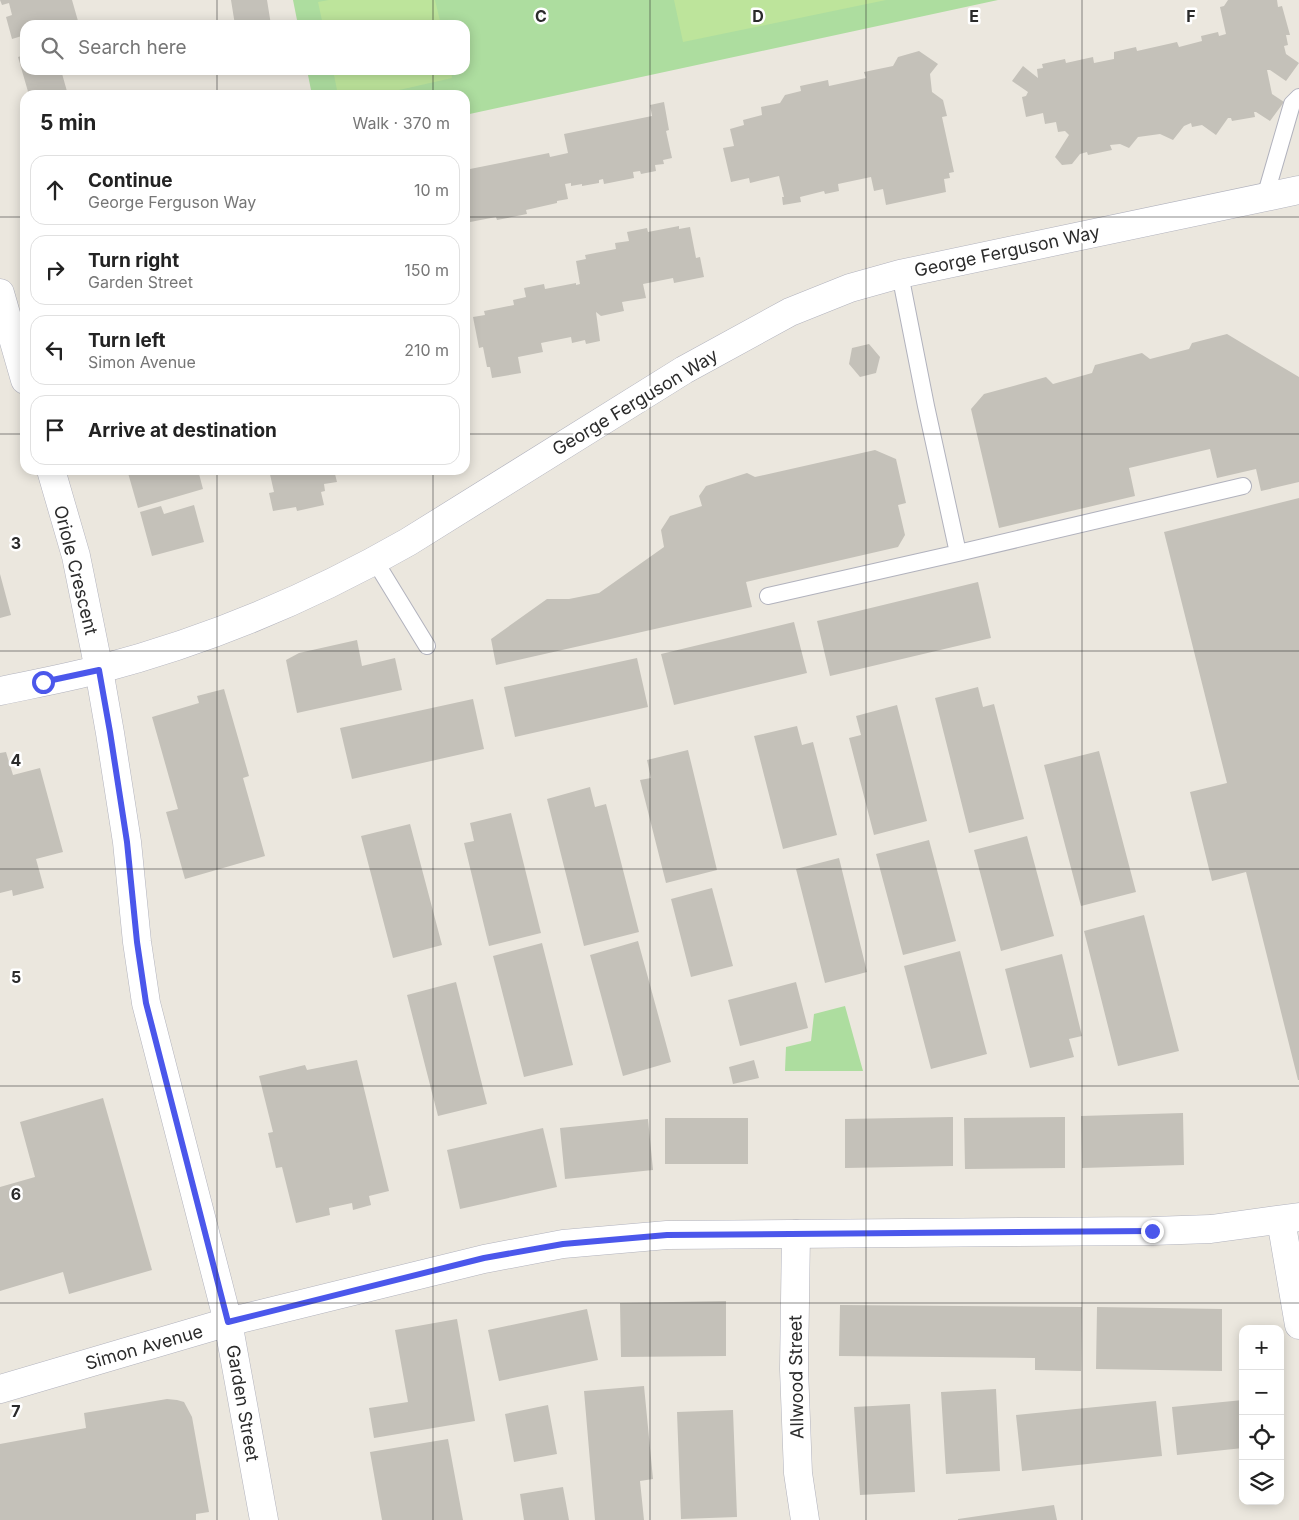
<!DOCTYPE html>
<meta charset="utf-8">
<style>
body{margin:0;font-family:Inter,sans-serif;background:#f6f6f6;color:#222}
.controls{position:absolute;right:15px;bottom:15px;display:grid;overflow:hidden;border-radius:10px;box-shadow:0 2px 12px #0003}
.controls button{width:45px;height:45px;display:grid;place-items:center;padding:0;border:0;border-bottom:1px solid #e0e0e0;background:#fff;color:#222;font:25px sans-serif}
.stop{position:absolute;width:15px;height:15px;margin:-11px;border:4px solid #4b57eb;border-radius:50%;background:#fff}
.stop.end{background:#4b57eb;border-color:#fff;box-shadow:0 1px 5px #0008}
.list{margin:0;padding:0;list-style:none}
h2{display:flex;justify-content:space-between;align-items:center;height:65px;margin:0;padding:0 20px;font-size:21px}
h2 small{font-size:16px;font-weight:400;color:#767676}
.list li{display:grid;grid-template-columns:32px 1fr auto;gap:15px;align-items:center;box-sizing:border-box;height:70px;margin:0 10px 10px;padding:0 10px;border:1px solid #e0e0e0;border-radius:15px}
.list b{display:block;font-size:19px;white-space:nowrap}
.list p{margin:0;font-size:16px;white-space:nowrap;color:#767676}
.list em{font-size:16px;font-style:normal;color:#767676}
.icon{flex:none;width:28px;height:28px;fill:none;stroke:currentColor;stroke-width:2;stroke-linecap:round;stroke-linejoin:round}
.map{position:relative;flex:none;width:1299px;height:1520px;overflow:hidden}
.search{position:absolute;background:#fff;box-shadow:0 2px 12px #0003;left:20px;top:20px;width:450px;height:55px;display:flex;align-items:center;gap:12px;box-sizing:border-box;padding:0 18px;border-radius:15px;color:#767676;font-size:19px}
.panel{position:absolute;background:#fff;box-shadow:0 2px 12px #0003;left:20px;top:90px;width:450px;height:385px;border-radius:15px}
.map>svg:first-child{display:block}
.green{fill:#addd9f}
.pitch{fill:#bde49b}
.building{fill:#c4c1b9}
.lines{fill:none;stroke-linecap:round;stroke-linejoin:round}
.service-casing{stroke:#b1b2bd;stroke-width:18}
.minor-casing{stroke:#b1b2bd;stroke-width:29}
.tertiary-casing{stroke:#b1b2bd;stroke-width:29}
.secondary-casing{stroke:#b1b2bd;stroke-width:29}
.service{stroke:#fff;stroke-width:16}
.minor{stroke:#fff;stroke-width:28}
.tertiary{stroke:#fff;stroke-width:28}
.secondary{stroke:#fff;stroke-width:28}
.route{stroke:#4b57eb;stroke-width:6}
.grid{fill:none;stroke:#2b2b2b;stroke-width:1;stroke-opacity:0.55}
.labels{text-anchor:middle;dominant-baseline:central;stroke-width:5;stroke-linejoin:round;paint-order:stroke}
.street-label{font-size:18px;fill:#2b2b2b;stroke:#fff}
.grid-label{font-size:16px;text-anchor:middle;font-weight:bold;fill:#2b2b2b;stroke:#fff;stroke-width:5;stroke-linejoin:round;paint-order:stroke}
</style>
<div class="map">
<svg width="1299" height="1520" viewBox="0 0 1299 1520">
<rect width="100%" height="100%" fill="#ebe7de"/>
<!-- green -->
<path class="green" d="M293,0h705l-533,115v-20h-153l-5,-25h158v-45h-167z
M845,1006l18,65h-78l1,-24 25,-6 3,-27z"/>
<!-- pitch -->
<path class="pitch" d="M329,0h106l6,25h-118l-5,-23z
M674,0h212l-203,42z
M333,70h118l1,8 -75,17h-39z"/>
<!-- building -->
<path class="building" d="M0,0h72l6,21 -14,4h-39v10l-13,4 -6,-22 6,-2 -3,-12 -7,2z
M231,0h36l4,25h-36z
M1228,0h49l1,7 4,-1 8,29h-4l2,10 -4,1 2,8 13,9 -13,18 -16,-11h-3l5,24 12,8 -14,19 -14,-9h-2l1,5 -23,4 -1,-3h-3l-12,17 -14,-10 -10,2 -1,-4 -7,3 -11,14 -13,-6 -22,3 -9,11 -9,-4 -10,1 2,5 -24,5 -1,-3 -7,2 -8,10 -10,1 -7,-8 14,-22 -4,-4 -7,1 -2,-10 -11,2 -2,-11 -17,4 -4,-20 4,-1 2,-4 -16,-11 11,-15 15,12 -1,-9 6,-1 -1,-4 23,-5 1,4 27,-6 1,6 20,-4v-7l22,-5 1,4 40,-9 2,5 23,-6 -1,-5 17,-4 1,4 7,-2 -6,-27 4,-1z
M919,51l19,13 -8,10 2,18 11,8 4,16 -5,1 12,55 -5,1 1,5 -6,1 2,13 -60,13 -3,-16 -9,2 -3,-14 -33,7 1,7 -14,3 -1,-3 -24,6 1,5 -18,3 -1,-8h2l-5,-21 -29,7 -1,-5 -18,4 -8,-34 11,-2 -4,-17 14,-4 -1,-5 19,-5 -1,-8 19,-4 5,-8 16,-4 -1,-5 28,-6 1,6 37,-8 -2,-6 29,-6 5,-9z
M25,55v15h36l7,25h-39l-11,-38z
M664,102l5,28 -3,1 6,27 -9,2 1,4 -9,1 1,6 -15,3 -1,-3 -7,1 1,6 -30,6 -1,-5 -4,1v3l-17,3v-2l-11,2v-3l-6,1 3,15 -11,2v2l-31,7 1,4 -30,6 -1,-3 -31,6v-53l84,-17 1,4 18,-4 -4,-19 88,-18 -2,-11z
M679,226v3l11,-2 6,31 4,-1 4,20 -30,6 -1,-5 -30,6 3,14 -24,4 2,9 -23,5 -5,-4 4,29 -14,3 -1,-4 -13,3 -1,-6 -30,6 2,9 -25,5 3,16 -29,5 -2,-11h-3l-4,-20 -4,1 -6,-31 12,-2 -1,-4 30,-6 -1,-5 13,-3 -2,-9 20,-4 1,5 31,-6v2l4,-1 -4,-23 10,-2 -1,-4 31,-6 -1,-6 14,-2 -2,-9 20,-4 1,4z
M1227,334l72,43v105l-38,9 -5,-22 -39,9 -7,-29 -81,19 6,28 -136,32 -28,-119 13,-15 62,-17 7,7 39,-11 3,-8 47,-12 8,6 39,-10 3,-6z
M869,344l11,13 -4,16 -16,4 -11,-13 3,-16z
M875,450l21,9 10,44 -8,2 7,30 -7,12 -152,35 6,25 -256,58 -5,-26 56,-40h22l30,-6 65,-46 -3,-17 9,-14 32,-10 -3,-10 7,-10 41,-13 8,4z
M132,470h66l5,19 -65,19 -10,-35 4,-2z
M269,470h65l3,12 -13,2 1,7 -4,1 3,13 -27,6 -1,-4 -23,4 -4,-18 5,-1z
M1299,498v582h-1l-52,-208 -34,9 -22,-89 37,-9 -63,-251z
M194,505l10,37 -52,14 -12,-44 21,-6 3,8z
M0,574l11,41 -11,3z
M978,582l13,56 -161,38 -13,-55z
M794,622l13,51 -133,32 -13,-51z
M357,640l5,26 33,-8 7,32 -105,23 -11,-53 13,-7z
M637,658l11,49 -133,30 -11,-50z
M978,687l5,20 11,-3 30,115 -55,14 -34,-135z
M224,689l25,87 -6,2 22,78 -80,23 -19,-67 12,-3 -26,-92 47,-14 -2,-7z
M473,699l11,50 -132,30 -12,-51z
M897,705l30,116 -53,14 -25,-97 12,-3 -5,-19z
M797,726l5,19 11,-3 24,93 -54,14 -29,-113z
M688,750l29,120 -51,13 -26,-103 11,-2 -4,-18z
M1099,751l37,141 -55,14 -37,-141z
M6,752l7,23 27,-7 23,84 -27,7 8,29 -31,8 -1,-6 -12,3v-140z
M590,787l5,20 11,-3 33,128 -55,14 -37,-147z
M511,813l30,120 -52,13 -25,-103 10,-2 -4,-18z
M410,824l32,121 -49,13 -32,-122z
M1027,836l27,100 -53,15 -27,-101z
M929,840l27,101 -53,14 -27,-101z
M839,858l28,114 -42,11 -29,-114z
M712,888l21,78 -42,11 -20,-78z
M1144,915l35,136 -61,15 -34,-135z
M638,941l33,121 -48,14 -33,-121z
M542,943l31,122 -49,12 -31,-121z
M960,951l27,103 -56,15 -27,-103z
M1062,954l20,82 -13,3 5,18 -44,11 -25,-99z
M456,982l31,122 -49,12 -31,-121z
M796,982l12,46 -68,18 -12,-46z
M357,1060l32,131 -20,5 2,9 -18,5 -1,-7 -23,5 1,7 -34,8 -14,-56 -6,1 -8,-35 5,-1 -14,-56 46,-11 2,5z
M754,1060l5,18 -26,6 -4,-17z
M103,1098l49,172 -83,24 -6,-22 -63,19v-104l35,-10 -15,-55z
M1183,1113l1,52 -102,3 -1,-52z
M953,1117v49l-108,2v-49z
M1065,1117v51l-100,1 -1,-51z
M665,1118h83v46h-83z
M648,1119l5,51 -88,9 -5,-51z
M543,1128l14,59 -97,22 -13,-59z
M726,1301v55l-105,1 -1,-54z
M840,1305l242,2 -1,64 -46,-1v-12l-196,-2z
M1097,1307l125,2v62l-126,-2z
M587,1309l11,51 -99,21 -11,-51z
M457,1319l18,102 -101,17 -5,-30 39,-6 -13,-72z
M644,1386l9,93 -13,2 4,39h-49l-11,-129z
M996,1389l4,82 -54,3 -5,-82z
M167,1399l10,1 7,2 8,15 17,95 -13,2v6h-196v-76l86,-16 -2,-15z
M1243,1400v48l-66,7 -5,-48z
M1156,1401l6,55 -140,15 -6,-56z
M910,1404l5,88 -55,3 -6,-88z
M548,1405l9,49 -43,8 -9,-48z
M733,1410l4,107 -56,2 -4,-107z
M448,1439l15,81h-81l-12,-68z
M563,1487l6,33h-45l-4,-26z
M1054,1505l3,15h-99v-1z"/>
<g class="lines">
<!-- service casing -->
<g class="service-casing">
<path id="service" d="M1265,197l27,-93 7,-7
M900,274l26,132 32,147
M375,561l52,85
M768,596l190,-43 285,-67"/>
</g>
<!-- minor casing -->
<g class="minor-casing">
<path id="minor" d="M0,293l25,87
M51,470l25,86 23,114
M796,1234l-2,135 4,104 7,47"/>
</g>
<!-- tertiary casing -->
<g class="tertiary-casing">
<path id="tertiary" d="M99,670l11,63 17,109 10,100 9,61 82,319 36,198
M1281,1220l18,105
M0,1389l228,-67 256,-63 79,-15 104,-9 485,-4 59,-2 88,-12"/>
</g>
<!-- secondary casing -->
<g class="secondary-casing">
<path id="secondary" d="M0,691c33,-7 67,-13 100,-22 107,-28 212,-72 308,-127l276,-172 106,-58 60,-24 50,-14 399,-84"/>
</g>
<!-- service -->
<use href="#service" class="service"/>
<!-- minor -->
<use href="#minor" class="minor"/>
<!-- tertiary -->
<use href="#tertiary" class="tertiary"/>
<!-- secondary -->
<use href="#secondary" class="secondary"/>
</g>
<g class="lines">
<!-- route -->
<path class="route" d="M43,682l56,-12 11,62 17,110 10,100 9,61 82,319 256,-64 79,-14 104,-9 485,-4"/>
</g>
<!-- grid -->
<path class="grid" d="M217,0v25M433,0v25M650,0v1520M866,0v1520M1082,0v1520M217,70v25M433,70v25M0,217h25M465,217h834M0,434h25M465,434h834M217,470v1050M433,470v1050M0,651h1299M0,869h1299M0,1086h1299M0,1303h1299"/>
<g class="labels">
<!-- street labels -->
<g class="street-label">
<text transform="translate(1007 251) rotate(-12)">George Ferguson Way</text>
<text transform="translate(635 402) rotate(-31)">George Ferguson Way</text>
<text transform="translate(76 570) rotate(76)">Oriole Crescent</text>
<text transform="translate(144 1347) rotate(-16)">Simon Avenue</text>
<text transform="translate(796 1377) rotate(-91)">Allwood Street</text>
<text transform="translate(243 1403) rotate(80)">Garden Street</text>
</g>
</g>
<g class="grid-label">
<text x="541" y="22">C</text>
<text x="758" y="22">D</text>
<text x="974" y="22">E</text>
<text x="1191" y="22">F</text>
<text x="16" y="549">3</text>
<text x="16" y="766">4</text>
<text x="16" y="983">5</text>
<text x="16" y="1200">6</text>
<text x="16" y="1417">7</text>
</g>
</svg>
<div class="controls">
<button>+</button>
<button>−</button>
<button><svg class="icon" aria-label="locate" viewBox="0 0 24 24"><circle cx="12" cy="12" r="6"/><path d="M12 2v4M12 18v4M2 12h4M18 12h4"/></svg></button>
<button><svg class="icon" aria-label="layers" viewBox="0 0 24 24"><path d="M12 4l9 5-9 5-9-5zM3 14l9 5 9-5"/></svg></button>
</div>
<div class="stop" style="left:43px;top:682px"></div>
<div class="stop end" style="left:1152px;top:1231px"></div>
<div class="search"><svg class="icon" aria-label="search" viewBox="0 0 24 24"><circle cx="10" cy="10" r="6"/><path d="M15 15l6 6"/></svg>Search here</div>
<section class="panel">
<h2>5 min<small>Walk · 370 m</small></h2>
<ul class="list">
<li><svg class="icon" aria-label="ahead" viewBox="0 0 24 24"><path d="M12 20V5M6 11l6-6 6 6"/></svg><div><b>Continue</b><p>George Ferguson Way</p></div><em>10 m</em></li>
<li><svg class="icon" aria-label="right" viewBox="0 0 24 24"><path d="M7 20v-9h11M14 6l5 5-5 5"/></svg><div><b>Turn right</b><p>Garden Street</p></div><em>150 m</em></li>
<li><svg class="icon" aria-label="left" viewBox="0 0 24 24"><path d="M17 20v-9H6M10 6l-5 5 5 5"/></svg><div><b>Turn left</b><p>Simon Avenue</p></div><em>210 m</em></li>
<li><svg class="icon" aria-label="arrive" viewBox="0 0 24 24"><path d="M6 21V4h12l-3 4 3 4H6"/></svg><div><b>Arrive at destination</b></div></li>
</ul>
</section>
</div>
